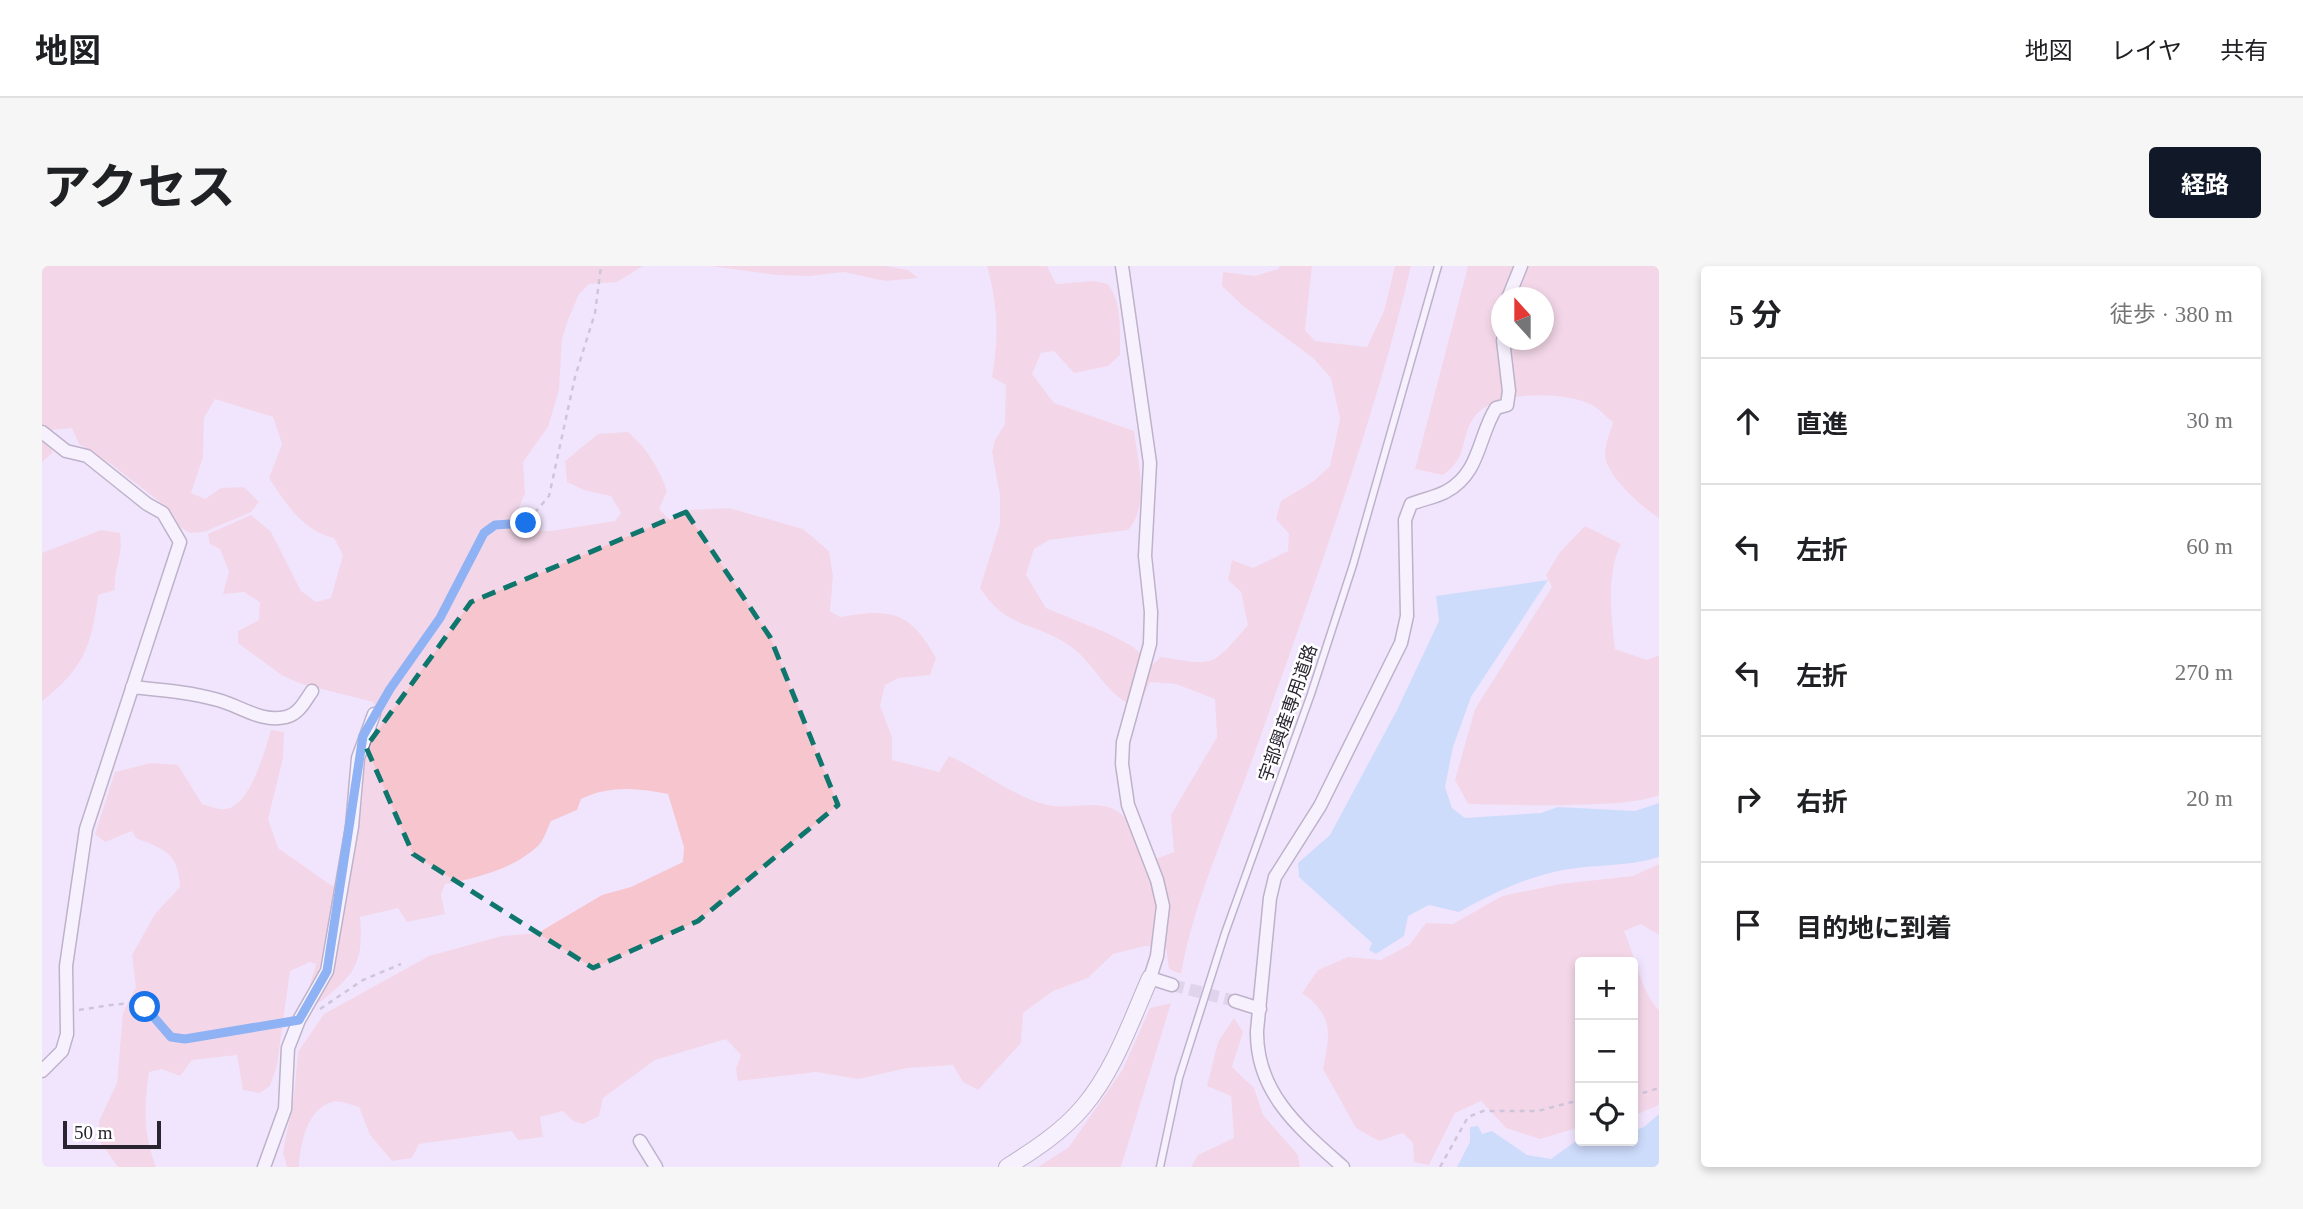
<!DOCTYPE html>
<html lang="ja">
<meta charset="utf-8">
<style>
body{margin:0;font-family:"Times New Roman","Noto Sans JP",serif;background:#f6f6f6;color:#202124}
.controls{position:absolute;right:21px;bottom:21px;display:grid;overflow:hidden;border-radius:7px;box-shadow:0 4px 10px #0003}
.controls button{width:63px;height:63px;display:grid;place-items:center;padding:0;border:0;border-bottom:2px solid #e0e0e0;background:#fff;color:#202124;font:35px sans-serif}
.compass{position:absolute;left:1449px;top:21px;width:63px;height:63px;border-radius:50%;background:#fff;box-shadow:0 4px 10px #0003;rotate:339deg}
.scale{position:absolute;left:21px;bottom:18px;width:98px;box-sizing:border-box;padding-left:7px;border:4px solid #29242f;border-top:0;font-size:19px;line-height:24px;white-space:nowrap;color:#29242f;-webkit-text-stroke:5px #fff;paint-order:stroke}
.stop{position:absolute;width:21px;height:21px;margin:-16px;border:5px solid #1a73e8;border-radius:50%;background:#fff}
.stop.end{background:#1a73e8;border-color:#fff;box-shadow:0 2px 7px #0008}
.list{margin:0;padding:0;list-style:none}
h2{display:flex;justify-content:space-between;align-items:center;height:91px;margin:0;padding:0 28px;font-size:30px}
h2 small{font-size:23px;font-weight:400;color:#757577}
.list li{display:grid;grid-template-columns:46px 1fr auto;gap:21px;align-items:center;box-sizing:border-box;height:126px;padding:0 28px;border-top:2px solid #e0e0e0}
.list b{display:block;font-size:26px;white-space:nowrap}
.list em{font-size:23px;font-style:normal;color:#757577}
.icon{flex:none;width:38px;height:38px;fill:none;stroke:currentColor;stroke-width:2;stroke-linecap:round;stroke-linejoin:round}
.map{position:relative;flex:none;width:1617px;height:901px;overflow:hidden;border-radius:7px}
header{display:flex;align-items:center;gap:42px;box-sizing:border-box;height:98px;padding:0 35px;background:#fff;border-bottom:2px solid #e0e0e0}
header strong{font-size:33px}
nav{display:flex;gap:38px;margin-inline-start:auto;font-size:24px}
.intro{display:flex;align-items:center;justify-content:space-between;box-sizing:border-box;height:168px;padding:0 42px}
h1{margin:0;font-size:49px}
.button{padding:18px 32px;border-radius:7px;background:#111827;color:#fff;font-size:24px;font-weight:700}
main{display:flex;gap:42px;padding:0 42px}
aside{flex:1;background:#fff;border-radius:7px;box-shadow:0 4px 10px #0003}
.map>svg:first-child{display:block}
.green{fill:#f7c5ce;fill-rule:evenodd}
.water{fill:#a5d0fa}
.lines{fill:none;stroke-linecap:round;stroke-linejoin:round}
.minor-tunnel{stroke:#c9bed4;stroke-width:12;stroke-dasharray:12 6;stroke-linecap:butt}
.service-casing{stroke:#81748e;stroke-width:9}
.minor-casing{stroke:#81748e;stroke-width:15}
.tertiary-casing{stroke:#81748e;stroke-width:18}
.path{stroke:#a79eb1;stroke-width:2.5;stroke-dasharray:5 5;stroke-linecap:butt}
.service{stroke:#fff;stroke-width:6}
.minor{stroke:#fff;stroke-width:12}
.tertiary{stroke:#fff;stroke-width:16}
.route{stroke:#1a73e8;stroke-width:9}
.marked{fill:none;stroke:#0f766e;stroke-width:5;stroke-dasharray:14 9;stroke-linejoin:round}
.labels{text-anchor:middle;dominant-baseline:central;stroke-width:5;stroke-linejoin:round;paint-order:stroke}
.street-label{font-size:18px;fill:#29242f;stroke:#fff}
</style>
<header>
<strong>地図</strong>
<nav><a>地図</a><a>レイヤ</a><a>共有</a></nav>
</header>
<div class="intro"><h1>アクセス</h1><a class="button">経路</a></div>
<main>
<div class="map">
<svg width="1617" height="901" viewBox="0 0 1617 901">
<rect width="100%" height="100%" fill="#f1e5fd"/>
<!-- green -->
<path class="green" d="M0,0h601l-26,16 -28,2 -10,10 -11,26 -6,19 -3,51 -11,37 -25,35 2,31 -10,25 8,12 28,1 64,-10 6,-8 -10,-17 -27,-6 -17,-8 -2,-21 33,-27 30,-2c19,16 31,36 39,59l-8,18 11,11 19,-10 40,-2 74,21 26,22 4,25 -3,35 10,6c51,-9 70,-6 96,41l-6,17 -31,3 -14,7 -5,21 12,31v23l47,12 10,-16c33,14 62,40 98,49 22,5 56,-8 74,9 14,12 18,32 24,49l29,-11 -3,-37 46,-78 -2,-38 -39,-15 -26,-2 -12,25c-32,-9 -41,-42 -68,-61 -37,-26 -62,-15 -90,-58l20,-64v-28l-8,-44 3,-12 10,-16 1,-39 -14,-8c7,-42 6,-70 -5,-111h60l9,18 37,-3 15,3c14,18 12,48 12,71l-12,11 -34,7 -20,-22 -13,2 -9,21 22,29 80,28c4,29 16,75 -6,99l-79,10 -15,9 -8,26 20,33 61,25 25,13 21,18 8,-7c56,9 50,10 87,-32l-7,-33 -13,-12 4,-20 21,8 35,-17 1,-17 -13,-15 5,-18 33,-20 16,-15 10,-47 -9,-41 -18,-20 -70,-52 -21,-20 1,-14 32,4 23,-7 2,-3h32l-7,64 10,11 52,6 17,-36 11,-45h16c-39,165 -100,326 -156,486 -26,73 -60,145 -74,222l-12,-5 -3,-22 -21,-1 -32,8 -25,24 -35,13 -30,22 -2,30 -43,47 -15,-8 -10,-17 -46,3 -49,11 -42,-7 -78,9 -2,-12 5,-14 -15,-16 -71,21 -52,38 -4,18 -16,8 -10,-3 -10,-10 -23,6 3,20 -25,3 -6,-9 -93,13 -7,14 -20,3 -22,-26 -11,-28c-8,-2 -19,-7 -27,-5 -25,7 -32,42 -33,65h-12l-4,-15 11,-56 4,-44 26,-38 105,-58 73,-20 36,-3 64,-38 29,-8 52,-25 1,-15 -16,-53c-30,-6 -58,-9 -87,5l-4,11 -26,11c-4,8 -7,19 -13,25 -25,23 -60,32 -93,38l-4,11 4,19 -38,8 -9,-14 -38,9c4,47 -5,57 -41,86l-10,-15 7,-24 -6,-2 -20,9 -13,94 -7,21 -10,7 -17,-3 -6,-35 -45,5 -12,16 -18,-7 -13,3c-5,36 -6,61 7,95h-38l-20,-28 1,-18 18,-38 6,-70 13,-26 -4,-32 23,-41 25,-27c-2,-35 -15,-37 -44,-49l-4,-7 -27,11 -10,-8 20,-62 36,-9 27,2 24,39c7,2 16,6 23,5 25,-2 40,-59 46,-79l13,2 -1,26 -15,61 10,29 54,38 17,-7 13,-75 3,-43 16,-41 -8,-18 -71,-18 -19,-8 -45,-33v-12l21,-11 1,-18 -16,-10 -21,2 6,-23 -9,-22 -10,-5 -2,-10 43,-19 20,17 30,59 15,11 15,-4 12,-43 -9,-17c-31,-7 -48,-34 -65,-60l13,-34 -9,-27 -58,-18 -11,19 -1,39 -12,36 14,6 16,-11 23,-1 15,15 -8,10 -47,20 -14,1 -10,-6 -11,-18 -58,-45 -32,-20 -7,-16 -20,2v23l-10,9z
M668,0h176l22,4 10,8 -33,3 -41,-9 -34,4 -34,-1z
M1426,0h191v252c-17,-11 -53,-42 -54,-63 0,-10 5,-23 8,-33 -7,-5 -14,-14 -21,-17 -27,-14 -97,-15 -117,11 -16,21 -5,40 -32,59l-28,-6zM1460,32h42v42h-42z
M1543,260l36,18c-15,31 -10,71 -6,105l32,11 12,-5v140c-31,14 -152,10 -191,9l-13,-24 20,-71 77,-122 -6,-12 14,-23z
M59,264l19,3c4,20 -7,37 -5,57l-17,5c-6,49 -14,74 -56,106v-148z
M1617,598v71l-18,-11 -17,7c11,24 17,61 35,79v95l-26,11v-154h-53v165l-40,12 -34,-11 -25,-27 -26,12 -26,52 -15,-3 -1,-19 -10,-10 -24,8 -23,-13 -33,-59c7,-35 11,-53 -21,-76l16,-23 30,-13 33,3 28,-15 17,-22 27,1 49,-28 58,-12 73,-8z
M1129,737l-50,164h-83l31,-20 54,-78 27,-61z
M1192,752l9,14 -11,35 22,21 9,27 35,40 2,12h-109l7,-12 36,-17 -3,-42 -24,-10 11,-44z"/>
<!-- water -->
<path class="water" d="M1506,314l-77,117 -18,50 -8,40 7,21 13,10 76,-5 17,-6 77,4 24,-8v54c-32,10 -63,7 -96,13 -39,8 -70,23 -104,42l-30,-7 -21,11 -4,20 -28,18 -7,-4 3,-7 -73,-66 -1,-14 32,-28 67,-125 42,-89 -3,-25z
M1617,848v53h-202l13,-25v-15l8,-1 4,8 10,-3 35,24 24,4 29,-21v3h53v-10l11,-4z"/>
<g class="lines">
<!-- minor-tunnel -->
<path class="minor-tunnel" d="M1130,719l63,16"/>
<!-- service casing -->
<g class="service-casing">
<path id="service" d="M1118,901l19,-89 46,-145 86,-239 42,-129 85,-299"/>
</g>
<!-- minor casing -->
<g class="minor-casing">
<path id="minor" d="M1080,0l28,197 -5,93 6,56 -1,32 -27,98 -1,22 6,41 29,75 6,26 -6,50 -7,22 22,7
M1466,32l13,-32
M0,166l24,19 21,5 60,48 16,9 17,29 -94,287 -20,137 1,68 -5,17 -20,20
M90,421c29,3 58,5 86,13 23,6 43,23 68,17 13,-3 19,-16 26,-26
M1193,735l25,8
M598,875l16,26
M222,901l21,-58 3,-61 11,-28 28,-49 25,-144 6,-69 16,-44
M1301,901c-43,-38 -87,-74 -86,-136l13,-133 5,-21 45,-71 81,-163 6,-27 -2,-96 6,-16c12,-5 26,-7 36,-13 33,-18 31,-54 49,-83l11,-3 2,-14 -6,-51"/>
</g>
<!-- tertiary casing -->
<g class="tertiary-casing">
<path id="tertiary" d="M965,901c27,-17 55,-35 76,-60 31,-36 48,-86 67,-129"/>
</g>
<!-- path -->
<path class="path" d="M338,439c25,-40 55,-77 79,-118 9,-17 11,-41 25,-55 12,-10 27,-6 42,-9l23,-27 26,-119 20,-64 6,-47
M278,743l43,-29 38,-16
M37,744c18,-2 46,-10 63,-4 19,8 17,29 43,33l99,-17
M1591,830l26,-8
M1398,901l28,-50 15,-6h55l42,-11"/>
<!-- service -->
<use href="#service" class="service"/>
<!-- minor -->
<use href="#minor" class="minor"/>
<!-- tertiary -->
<use href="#tertiary" class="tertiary"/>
</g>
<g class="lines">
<!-- route -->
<path class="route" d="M103,741l26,30 14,2 114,-19 28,-49 36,-235 27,-47 50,-71 44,-85 11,-8 31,-2"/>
</g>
<!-- marked area -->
<path d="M0 0H1617V901H0ZM644,246l84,125 68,168 -140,116 -105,47 -180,-114 -47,-107 105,-145z" fill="#f1e5fd" fill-opacity=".55" fill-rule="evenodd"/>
<path class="marked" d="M644,246l84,125 68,168 -140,116 -105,47 -180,-114 -47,-107 105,-145z"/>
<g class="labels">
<!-- street labels -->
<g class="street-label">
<text transform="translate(1246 447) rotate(-71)">宇部興産専用道路</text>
</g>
</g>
</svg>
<div class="controls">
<button>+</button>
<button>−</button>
<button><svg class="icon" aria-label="locate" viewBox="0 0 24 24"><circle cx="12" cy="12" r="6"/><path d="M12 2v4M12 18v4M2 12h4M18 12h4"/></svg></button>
</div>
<svg class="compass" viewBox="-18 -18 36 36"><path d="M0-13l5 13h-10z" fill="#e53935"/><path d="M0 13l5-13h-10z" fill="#757577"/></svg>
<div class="scale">50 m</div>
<div class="stop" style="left:103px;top:741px"></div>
<div class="stop end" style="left:484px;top:257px"></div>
</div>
<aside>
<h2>5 分<small>徒歩 · 380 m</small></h2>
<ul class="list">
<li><svg class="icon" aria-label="ahead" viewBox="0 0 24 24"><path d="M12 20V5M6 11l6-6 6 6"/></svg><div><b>直進</b></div><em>30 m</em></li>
<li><svg class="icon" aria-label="left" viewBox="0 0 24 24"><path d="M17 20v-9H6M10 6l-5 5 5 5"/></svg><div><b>左折</b></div><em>60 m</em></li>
<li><svg class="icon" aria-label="left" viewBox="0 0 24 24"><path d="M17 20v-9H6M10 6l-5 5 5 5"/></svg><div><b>左折</b></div><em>270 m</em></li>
<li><svg class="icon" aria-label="right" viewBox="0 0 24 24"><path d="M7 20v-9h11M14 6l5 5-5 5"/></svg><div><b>右折</b></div><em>20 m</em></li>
<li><svg class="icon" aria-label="arrive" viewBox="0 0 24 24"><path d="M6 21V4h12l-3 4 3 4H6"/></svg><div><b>目的地に到着</b></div></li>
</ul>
</aside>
</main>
